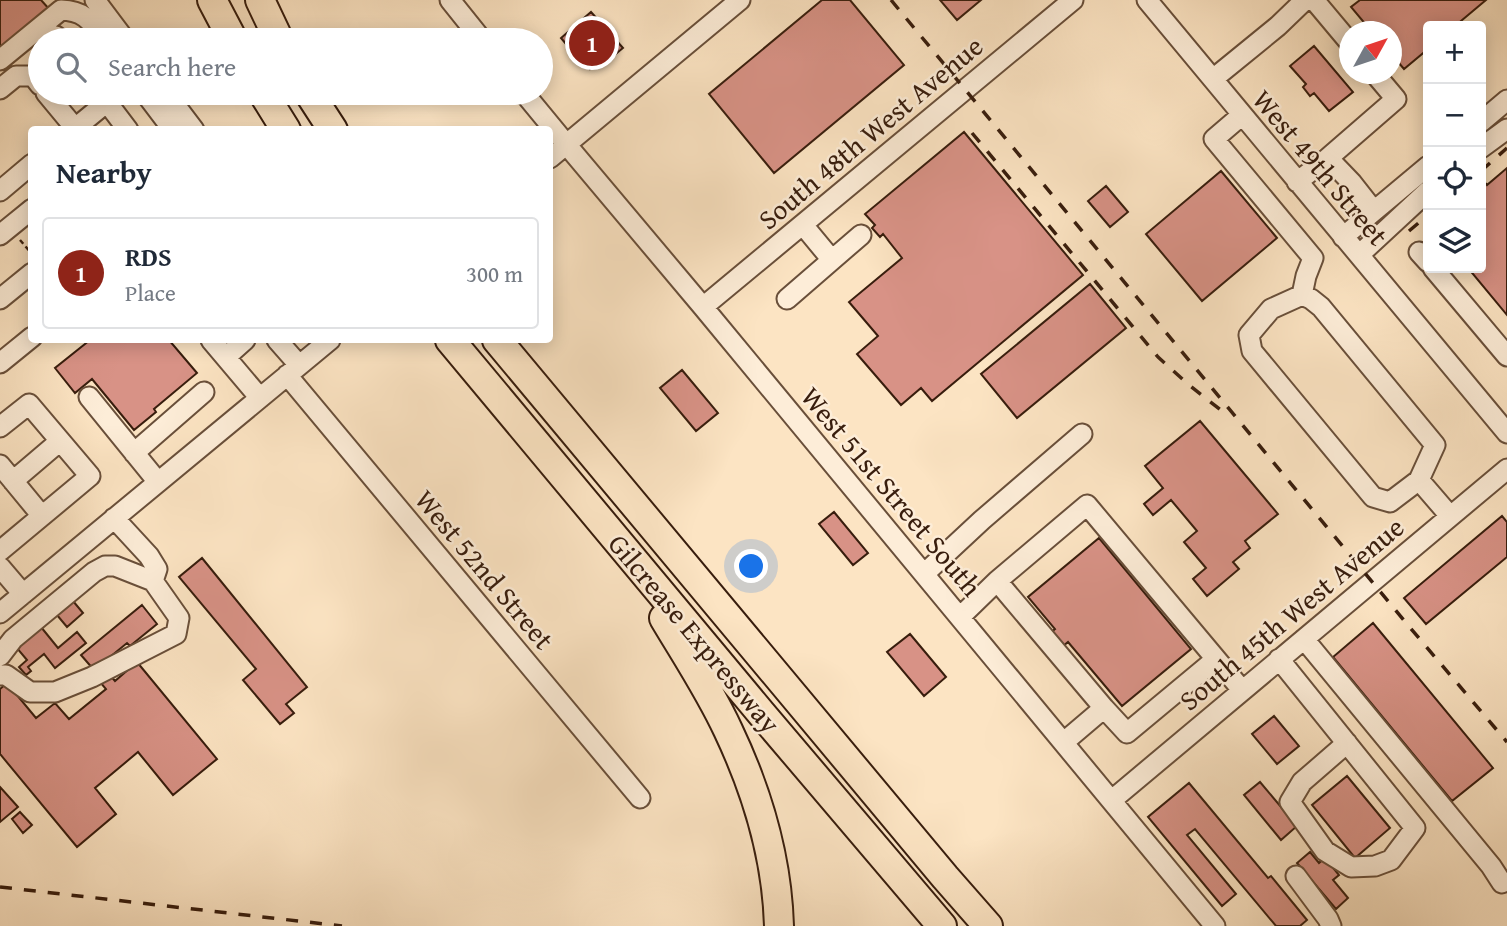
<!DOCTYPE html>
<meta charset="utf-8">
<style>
body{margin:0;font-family:"Gentium Book Plus",serif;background:#f2f2f3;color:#1f2937}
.controls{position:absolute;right:21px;top:21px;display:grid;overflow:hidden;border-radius:7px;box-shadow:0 4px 18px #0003}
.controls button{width:63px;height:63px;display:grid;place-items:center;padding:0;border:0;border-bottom:2px solid #e0e1e3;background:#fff;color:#1f2937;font:35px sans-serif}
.compass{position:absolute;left:1339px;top:21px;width:63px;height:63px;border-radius:50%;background:#fff;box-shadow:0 4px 18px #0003;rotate:50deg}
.you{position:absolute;left:752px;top:567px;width:24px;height:24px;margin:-18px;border:5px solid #fff;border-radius:50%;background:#1a73e8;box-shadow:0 0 0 10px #1a73e833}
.badge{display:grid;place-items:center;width:46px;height:46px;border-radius:50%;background:#8f2418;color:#fff;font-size:23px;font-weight:700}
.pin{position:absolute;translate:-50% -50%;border:4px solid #fff;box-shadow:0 2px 7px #0006}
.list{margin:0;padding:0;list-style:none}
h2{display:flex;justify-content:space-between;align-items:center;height:91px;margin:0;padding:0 28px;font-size:30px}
h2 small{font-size:23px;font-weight:400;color:#747a83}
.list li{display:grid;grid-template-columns:46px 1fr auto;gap:21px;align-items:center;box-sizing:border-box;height:112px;margin:0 14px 14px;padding:0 14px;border:2px solid #e0e1e3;border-radius:7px}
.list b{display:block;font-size:26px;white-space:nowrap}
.list p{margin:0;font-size:23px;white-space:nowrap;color:#747a83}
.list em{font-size:23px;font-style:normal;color:#747a83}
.icon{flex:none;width:38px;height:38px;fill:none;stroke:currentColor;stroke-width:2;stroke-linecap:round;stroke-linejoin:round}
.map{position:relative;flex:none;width:1507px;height:926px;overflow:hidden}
.search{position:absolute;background:#fff;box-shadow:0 4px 18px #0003;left:28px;top:28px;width:525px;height:77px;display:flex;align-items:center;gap:18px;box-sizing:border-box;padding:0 24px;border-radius:38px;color:#747a83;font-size:26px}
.panel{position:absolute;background:#fff;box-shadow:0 4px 18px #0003;left:28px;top:126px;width:525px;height:217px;border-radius:7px}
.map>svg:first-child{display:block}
.building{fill:#d89286;stroke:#381d0d;stroke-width:2}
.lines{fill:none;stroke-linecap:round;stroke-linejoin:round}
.minor-casing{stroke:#694f3a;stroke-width:23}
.highway-casing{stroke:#381d0d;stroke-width:32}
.path{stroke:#381d0d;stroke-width:2.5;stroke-dasharray:5 3.5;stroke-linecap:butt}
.minor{stroke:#fdedd8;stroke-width:19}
.highway{stroke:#fce4c3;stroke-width:28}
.rail{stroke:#381d0d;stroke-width:3.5;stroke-dasharray:12 12;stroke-linecap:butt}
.labels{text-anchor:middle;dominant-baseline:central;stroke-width:5;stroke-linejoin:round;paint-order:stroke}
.street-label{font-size:28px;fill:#381d0d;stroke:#fdedd8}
</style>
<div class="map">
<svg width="1507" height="926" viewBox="0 0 1507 926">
<rect width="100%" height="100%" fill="#fce4c3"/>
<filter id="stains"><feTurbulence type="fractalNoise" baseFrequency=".00286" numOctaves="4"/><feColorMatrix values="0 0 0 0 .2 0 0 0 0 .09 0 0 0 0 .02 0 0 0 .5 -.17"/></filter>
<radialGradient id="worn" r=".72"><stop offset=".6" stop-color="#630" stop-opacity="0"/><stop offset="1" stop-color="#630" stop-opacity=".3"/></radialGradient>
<!-- building -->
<path class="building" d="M0,0h41l9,10 -50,42z
M822,0h28l54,65 -130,108 -65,-79z
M940,0h41l-24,20z
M1360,0h126l-31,26h-27v23l-24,20 -12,-14v-23h-20l-21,-25z
M591,12l32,36 -12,10 -4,-4 -17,15 -5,-7 -2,2 -22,-26z
M1314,46l39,46 -24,19 -15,-18 -4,3 -7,-9 3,-3 -16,-18z
M964,132l119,143 -151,126 -11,-13 -20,17 -44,-51 21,-18 -29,-34 53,-44 -19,-24 -3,3 -8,-9 3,-3 -10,-11z
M1507,168v147l-39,-47h13v-90l6,7z
M1221,171l56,67 -75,63 -56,-67z
M1106,186l22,26 -18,15 -22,-26z
M1090,284l36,44 -109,90 -36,-44z
M90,340h79l28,33 -43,36 2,3 -22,18 -42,-51 -17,14 -20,-25z
M682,370l36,43 -22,18 -36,-43z
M1200,421l78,93 -33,27 5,7 -17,14 6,7 -32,27 -14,-17 13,-11 -22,-26 13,-11 -26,-31 -18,15 -9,-11 19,-16 -18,-22z
M834,512l34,41 -15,12 -34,-41z
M1502,516l5,6v35l-81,67 -22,-26z
M1099,538l92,111 -69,57 -54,-64 -6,5 -12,-14 5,-4 -27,-32z
M202,558l105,129 -21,17 8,9 -14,11 -37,-44 13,-11 -77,-92z
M73,601l10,12 -16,14 -10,-12z
M142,605l15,19 -27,22 -3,-3 -33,27 -13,-15z
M1373,623l120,145 -41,33 -119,-144z
M41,627l17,21 19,-16 9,11 -31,25 -11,-14 -16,13 3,4 -5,4 -7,-8 8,-7 -11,-13z
M910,634l36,43 -22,19 -37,-44z
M137,662l80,97 -44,36 -35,-43 -43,36 21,26 -39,33 -77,-93v-65l7,-6 29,35 19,-15 14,16 37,-30 -6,-7 9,-8 6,7z
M1274,716l25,30 -22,18 -25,-30z
M1347,776l43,52 -35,30 -43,-53z
M1260,782l37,44 -16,14 -37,-45z
M1189,783l79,95 3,-2 36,44 -7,6h-24l-81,-97 -8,6 49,59 -14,12 -74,-89z
M0,787l18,20 -18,15z
M20,812l12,13 -9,8 -11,-14z
M1310,852l9,11 6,-5 14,17 -6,5 15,18 -12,11 -39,-46z"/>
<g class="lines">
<!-- minor casing -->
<g class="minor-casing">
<path id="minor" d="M95,0l30,40
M450,0l32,40
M1147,0l360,433
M1314,0l36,43
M56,36l4,4
M0,60l61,-50c25,1 30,12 44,30
M1213,79l65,-53 27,-26
M0,89l16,-13h17l7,9
M46,93l29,35
M100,93l28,37
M145,93l28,37
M166,93l28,37
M524,93l42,51 137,163 512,619
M1242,115l-28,24 99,119 -7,18 -4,19
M1481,122l26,-22
M73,130l34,-28
M1481,148l26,-19
M550,158l190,-158
M1328,158l68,-59 -21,-25
M1297,182l31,-24 24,25 22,28
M0,191l32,-27
M0,235l32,-26
M1343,237l85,-71
M1419,252l9,10
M1359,255l69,-64
M832,260l29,-25
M1433,268l74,88
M1302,295l9,4 10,8 114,138 -16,35 -29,22 -17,-5 -121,-146 -3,-16 22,-26z
M0,299l32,-26
M787,299l45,-39 -29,-35
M703,307l370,-307
M211,340l49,58
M277,340l22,25
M226,357l19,-17
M0,363l32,-26
M287,375l353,423
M89,397l69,85
M0,427l29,-23 61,72 -90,75
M134,453l70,-61
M0,465l42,51
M1419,480l31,36
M13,481l47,-40
M0,567l23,27
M924,574l58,-54 100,-86
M997,581l107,127
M0,613l330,-273
M960,617l37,-36 90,-76 155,185
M1304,639l187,227 11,17
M0,656l13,-17 81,-67 11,-6h10l38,15 4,-12 -8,-13 -35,-38
M1279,659l136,169 -24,32 -16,6 -24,1 -26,-16 -35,-49 12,-20 45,-39
M0,675h6l24,17h25l37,-15 84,-43 3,-16 -26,-37
M1064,742l40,-34 23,25 89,-74
M1112,800l395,-331
M1296,876l32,43 3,7"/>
</g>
<!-- highway casing -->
<g class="highway-casing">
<path id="highway" d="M212,0l21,40
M260,0l19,40
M263,93l23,37
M309,93l24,37
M450,340l311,373 181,213
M497,340l448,537 43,49
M664,618c22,37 46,73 64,112 29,61 49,128 51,196"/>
</g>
<!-- path -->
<path class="path" d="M20,240l12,14"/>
<!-- minor -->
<use href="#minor" class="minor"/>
<!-- highway -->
<use href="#highway" class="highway"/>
<!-- rail -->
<path class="rail" d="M891,0l516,624 100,118
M972,133l186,224 31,28 33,26
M1481,171l26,-23
M1409,231l19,-16
M0,887l342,39"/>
</g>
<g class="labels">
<!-- street labels -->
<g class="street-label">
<text transform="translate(870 132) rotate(-40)">South 48th West Avenue</text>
<text transform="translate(1321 167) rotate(50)">West 49th Street</text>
<text transform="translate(892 491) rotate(50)">West 51st Street South</text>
<text transform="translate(485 569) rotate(50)">West 52nd Street</text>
<text transform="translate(1291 613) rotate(-40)">South 45th West Avenue</text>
<text transform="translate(695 633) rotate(50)">Gilcrease Expressway</text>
</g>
</g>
<rect width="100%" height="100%" filter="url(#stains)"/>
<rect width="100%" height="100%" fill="url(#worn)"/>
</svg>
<div class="controls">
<button>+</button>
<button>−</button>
<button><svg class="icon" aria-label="locate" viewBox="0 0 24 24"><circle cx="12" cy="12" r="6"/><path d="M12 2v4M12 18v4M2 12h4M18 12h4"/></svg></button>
<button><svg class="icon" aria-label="layers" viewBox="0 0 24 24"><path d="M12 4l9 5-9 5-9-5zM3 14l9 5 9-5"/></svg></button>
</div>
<svg class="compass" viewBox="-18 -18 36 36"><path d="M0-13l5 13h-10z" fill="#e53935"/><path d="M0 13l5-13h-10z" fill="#747a83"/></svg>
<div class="you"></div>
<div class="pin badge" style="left:592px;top:43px">1</div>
<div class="search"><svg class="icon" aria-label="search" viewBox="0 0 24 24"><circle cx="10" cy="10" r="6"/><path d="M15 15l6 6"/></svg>Search here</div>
<section class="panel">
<h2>Nearby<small></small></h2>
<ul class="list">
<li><span class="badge">1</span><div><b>RDS</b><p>Place</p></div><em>300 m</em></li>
</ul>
</section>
</div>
